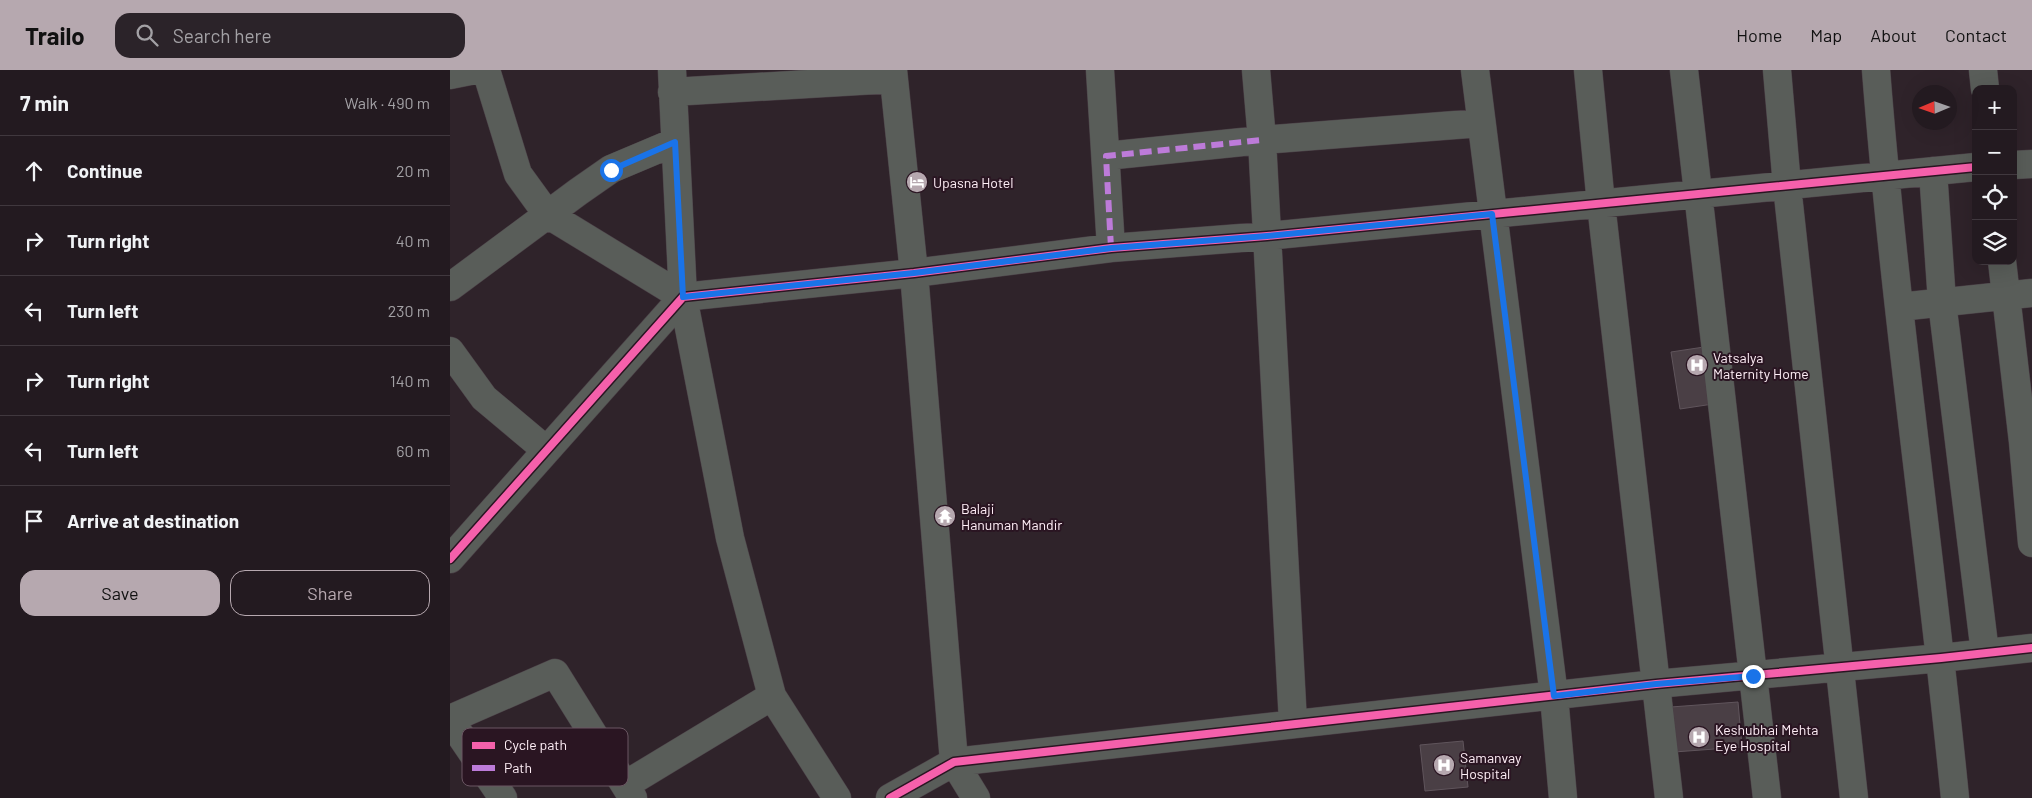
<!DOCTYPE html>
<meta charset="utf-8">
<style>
body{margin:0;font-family:Barlow,sans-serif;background:#2b2329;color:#f1f3f6}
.controls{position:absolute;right:15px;top:15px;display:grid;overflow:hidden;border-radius:10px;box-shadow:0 5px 20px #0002}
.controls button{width:45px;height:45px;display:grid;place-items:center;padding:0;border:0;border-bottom:1px solid #40383e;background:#231a20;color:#f1f3f6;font:25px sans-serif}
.compass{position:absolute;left:1462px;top:15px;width:45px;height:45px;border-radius:50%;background:#231a20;box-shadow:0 5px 20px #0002;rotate:268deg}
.stop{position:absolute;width:15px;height:15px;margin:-11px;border:4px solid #1a73e8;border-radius:50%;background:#fff}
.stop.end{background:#1a73e8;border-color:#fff;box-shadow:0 1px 5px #0008}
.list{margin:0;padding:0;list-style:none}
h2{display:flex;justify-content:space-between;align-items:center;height:65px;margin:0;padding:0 20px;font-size:21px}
h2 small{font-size:16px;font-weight:400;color:#a3a1a5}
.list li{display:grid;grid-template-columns:32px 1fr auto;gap:15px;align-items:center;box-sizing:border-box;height:70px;padding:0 20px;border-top:1px solid #40383e}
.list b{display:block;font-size:19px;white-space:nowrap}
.list em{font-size:16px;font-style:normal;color:#a3a1a5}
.actions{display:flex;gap:10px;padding:15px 20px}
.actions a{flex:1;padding:11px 0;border:1px solid #b6a8af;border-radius:15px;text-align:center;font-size:18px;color:#b6a8af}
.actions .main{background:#b6a8af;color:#111}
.icon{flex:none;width:28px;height:28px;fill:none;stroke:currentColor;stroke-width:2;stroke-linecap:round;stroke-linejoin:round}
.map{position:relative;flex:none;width:1582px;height:728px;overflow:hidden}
header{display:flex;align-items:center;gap:30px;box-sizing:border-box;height:70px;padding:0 25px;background:#b6a8af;color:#111}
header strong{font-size:24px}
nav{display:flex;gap:28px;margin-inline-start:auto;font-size:18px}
.search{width:350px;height:45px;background:#2b2329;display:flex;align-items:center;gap:12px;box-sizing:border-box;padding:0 18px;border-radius:15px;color:#a3a1a5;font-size:19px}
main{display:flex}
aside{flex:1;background:#231a20}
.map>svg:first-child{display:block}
.building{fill:#4a3f45;stroke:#60555c}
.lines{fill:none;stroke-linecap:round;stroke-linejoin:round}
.minor-casing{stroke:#4b4047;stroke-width:29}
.minor{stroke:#595d59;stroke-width:28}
.quiet{stroke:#bd7bd9;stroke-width:6;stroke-dasharray:12 6;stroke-linecap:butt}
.cycleway-casing{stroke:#2a1522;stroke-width:11}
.cycleway{stroke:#f560ab;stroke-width:8}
.route{stroke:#1a73e8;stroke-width:6}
.labels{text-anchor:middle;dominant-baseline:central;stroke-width:4;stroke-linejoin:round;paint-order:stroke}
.poi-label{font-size:14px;fill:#ffeff7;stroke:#2a1522;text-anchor:start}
.key{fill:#2a1522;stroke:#6a5662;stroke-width:1}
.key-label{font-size:14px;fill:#ffeff7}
</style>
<header>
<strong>Trailo</strong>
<div class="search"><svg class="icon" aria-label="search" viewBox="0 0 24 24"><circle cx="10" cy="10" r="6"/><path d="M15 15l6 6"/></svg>Search here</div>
<nav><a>Home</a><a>Map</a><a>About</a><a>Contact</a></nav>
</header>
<main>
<aside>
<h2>7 min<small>Walk · 490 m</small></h2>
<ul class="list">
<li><svg class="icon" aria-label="ahead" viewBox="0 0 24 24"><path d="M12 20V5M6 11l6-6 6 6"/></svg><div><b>Continue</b></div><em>20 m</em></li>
<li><svg class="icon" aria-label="right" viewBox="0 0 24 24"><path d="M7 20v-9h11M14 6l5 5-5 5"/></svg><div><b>Turn right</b></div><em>40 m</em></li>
<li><svg class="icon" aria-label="left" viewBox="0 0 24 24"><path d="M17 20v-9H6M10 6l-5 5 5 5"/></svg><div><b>Turn left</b></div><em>230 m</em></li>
<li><svg class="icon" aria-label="right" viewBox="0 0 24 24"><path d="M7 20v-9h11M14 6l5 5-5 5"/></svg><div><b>Turn right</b></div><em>140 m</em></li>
<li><svg class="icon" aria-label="left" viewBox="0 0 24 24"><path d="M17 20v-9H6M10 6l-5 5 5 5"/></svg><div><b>Turn left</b></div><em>60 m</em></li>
<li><svg class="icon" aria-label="arrive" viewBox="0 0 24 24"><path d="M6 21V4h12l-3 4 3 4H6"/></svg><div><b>Arrive at destination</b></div></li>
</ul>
<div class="actions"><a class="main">Save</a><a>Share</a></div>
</aside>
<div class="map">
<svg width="1582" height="728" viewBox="0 0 1582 728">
<rect width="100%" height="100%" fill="#2f232a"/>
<!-- building -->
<path class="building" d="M1254,277l9,57 -33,5 -9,-57z
M1288,632l4,45 -68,5 -3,-45z
M1013,671l5,46 -43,4 -5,-46z"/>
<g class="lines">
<!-- minor casing -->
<g class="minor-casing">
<path id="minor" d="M36,0l32,104 29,40 136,83
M222,0l11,227 47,241 42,158 65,102
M443,0l21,203 40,489 22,36
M650,0l11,178
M806,0l6,70 31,583
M1025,0l79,626 9,102
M1138,0l13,134 68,594
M1234,0l83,728
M1327,0l10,116 67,612
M1426,0c19,243 55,485 79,728
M1533,0l2,19
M0,5l25,-5
M222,22l221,-13
M656,86l156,-16 219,-17
M1563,95l19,-1
M1483,101l9,131 43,351
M1552,191l21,181 9,101
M0,217l128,-95 33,-23 64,-27
M1449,237l133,-14
M0,281l34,47 62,52
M0,489l233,-262 231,-24 197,-25 156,-12 709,-69
M0,649l105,-46 78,125
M0,650l53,78
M175,715l147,-89
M440,728l64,-36 702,-78 285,-26 91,-10"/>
</g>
<!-- minor -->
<use href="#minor" class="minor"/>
<!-- quiet -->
<path class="quiet" d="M661,178l-5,-92 156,-16"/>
<!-- cycleway casing -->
<g class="cycleway-casing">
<path id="cycleway" d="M0,489l233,-262 231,-24 197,-25 156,-12 709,-69
M440,728l64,-36 702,-78 285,-26 91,-10"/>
</g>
<!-- cycleway -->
<use href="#cycleway" class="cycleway"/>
</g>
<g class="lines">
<!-- route -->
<path class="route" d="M161,100l64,-28 8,155 231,-24 198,-25 155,-12 225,-22 62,482 102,-12 97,-8"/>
</g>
<!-- icons -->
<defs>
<g id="hotel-disc" transform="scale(1.125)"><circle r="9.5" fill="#b6a8af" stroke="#2a1522"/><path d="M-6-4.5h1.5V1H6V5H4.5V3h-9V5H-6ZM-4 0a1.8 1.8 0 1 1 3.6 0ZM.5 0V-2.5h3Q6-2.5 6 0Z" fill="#fff"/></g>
<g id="hospital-disc" transform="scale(1.125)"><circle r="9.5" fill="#b6a8af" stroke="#2a1522"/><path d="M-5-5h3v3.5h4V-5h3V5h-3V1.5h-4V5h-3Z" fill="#fff"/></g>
<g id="temple-disc" transform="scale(1.125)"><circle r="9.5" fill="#b6a8af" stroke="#2a1522"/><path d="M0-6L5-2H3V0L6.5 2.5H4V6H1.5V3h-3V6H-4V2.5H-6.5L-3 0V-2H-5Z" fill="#fff"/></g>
</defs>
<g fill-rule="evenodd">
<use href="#hotel-disc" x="467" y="112"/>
<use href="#hospital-disc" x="1247" y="295"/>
<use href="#temple-disc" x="495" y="446"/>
<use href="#hospital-disc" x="1249" y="667"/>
<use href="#hospital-disc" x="994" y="695"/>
</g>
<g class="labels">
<!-- poi labels -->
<g class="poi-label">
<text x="483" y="112">Upasna Hotel</text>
<text x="1263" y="287">Vatsalya<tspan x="1263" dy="16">Maternity Home</tspan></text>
<text x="511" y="438">Balaji<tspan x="511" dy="16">Hanuman Mandir</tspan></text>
<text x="1265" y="659">Keshubhai Mehta<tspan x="1265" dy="16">Eye Hospital</tspan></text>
<text x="1010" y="687">Samanvay<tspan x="1010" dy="16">Hospital</tspan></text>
</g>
</g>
<!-- legend -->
<rect x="12" y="658" width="166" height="58" rx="8" class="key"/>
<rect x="22" y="672" width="23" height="7" fill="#f560ab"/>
<rect x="22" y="695" width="23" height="6" fill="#bd7bd9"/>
<g class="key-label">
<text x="54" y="680">Cycle path</text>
<text x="54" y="703">Path</text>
</g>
</svg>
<div class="controls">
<button>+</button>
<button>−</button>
<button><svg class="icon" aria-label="locate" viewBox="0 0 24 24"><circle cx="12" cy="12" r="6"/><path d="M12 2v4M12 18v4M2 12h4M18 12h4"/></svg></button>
<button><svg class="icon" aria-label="layers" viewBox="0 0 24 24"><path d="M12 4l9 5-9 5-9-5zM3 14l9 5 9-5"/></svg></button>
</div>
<svg class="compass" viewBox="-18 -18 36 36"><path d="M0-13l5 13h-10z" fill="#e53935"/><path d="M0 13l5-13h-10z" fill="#a3a1a5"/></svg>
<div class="stop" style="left:161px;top:100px"></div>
<div class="stop end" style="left:1303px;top:606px"></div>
</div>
</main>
